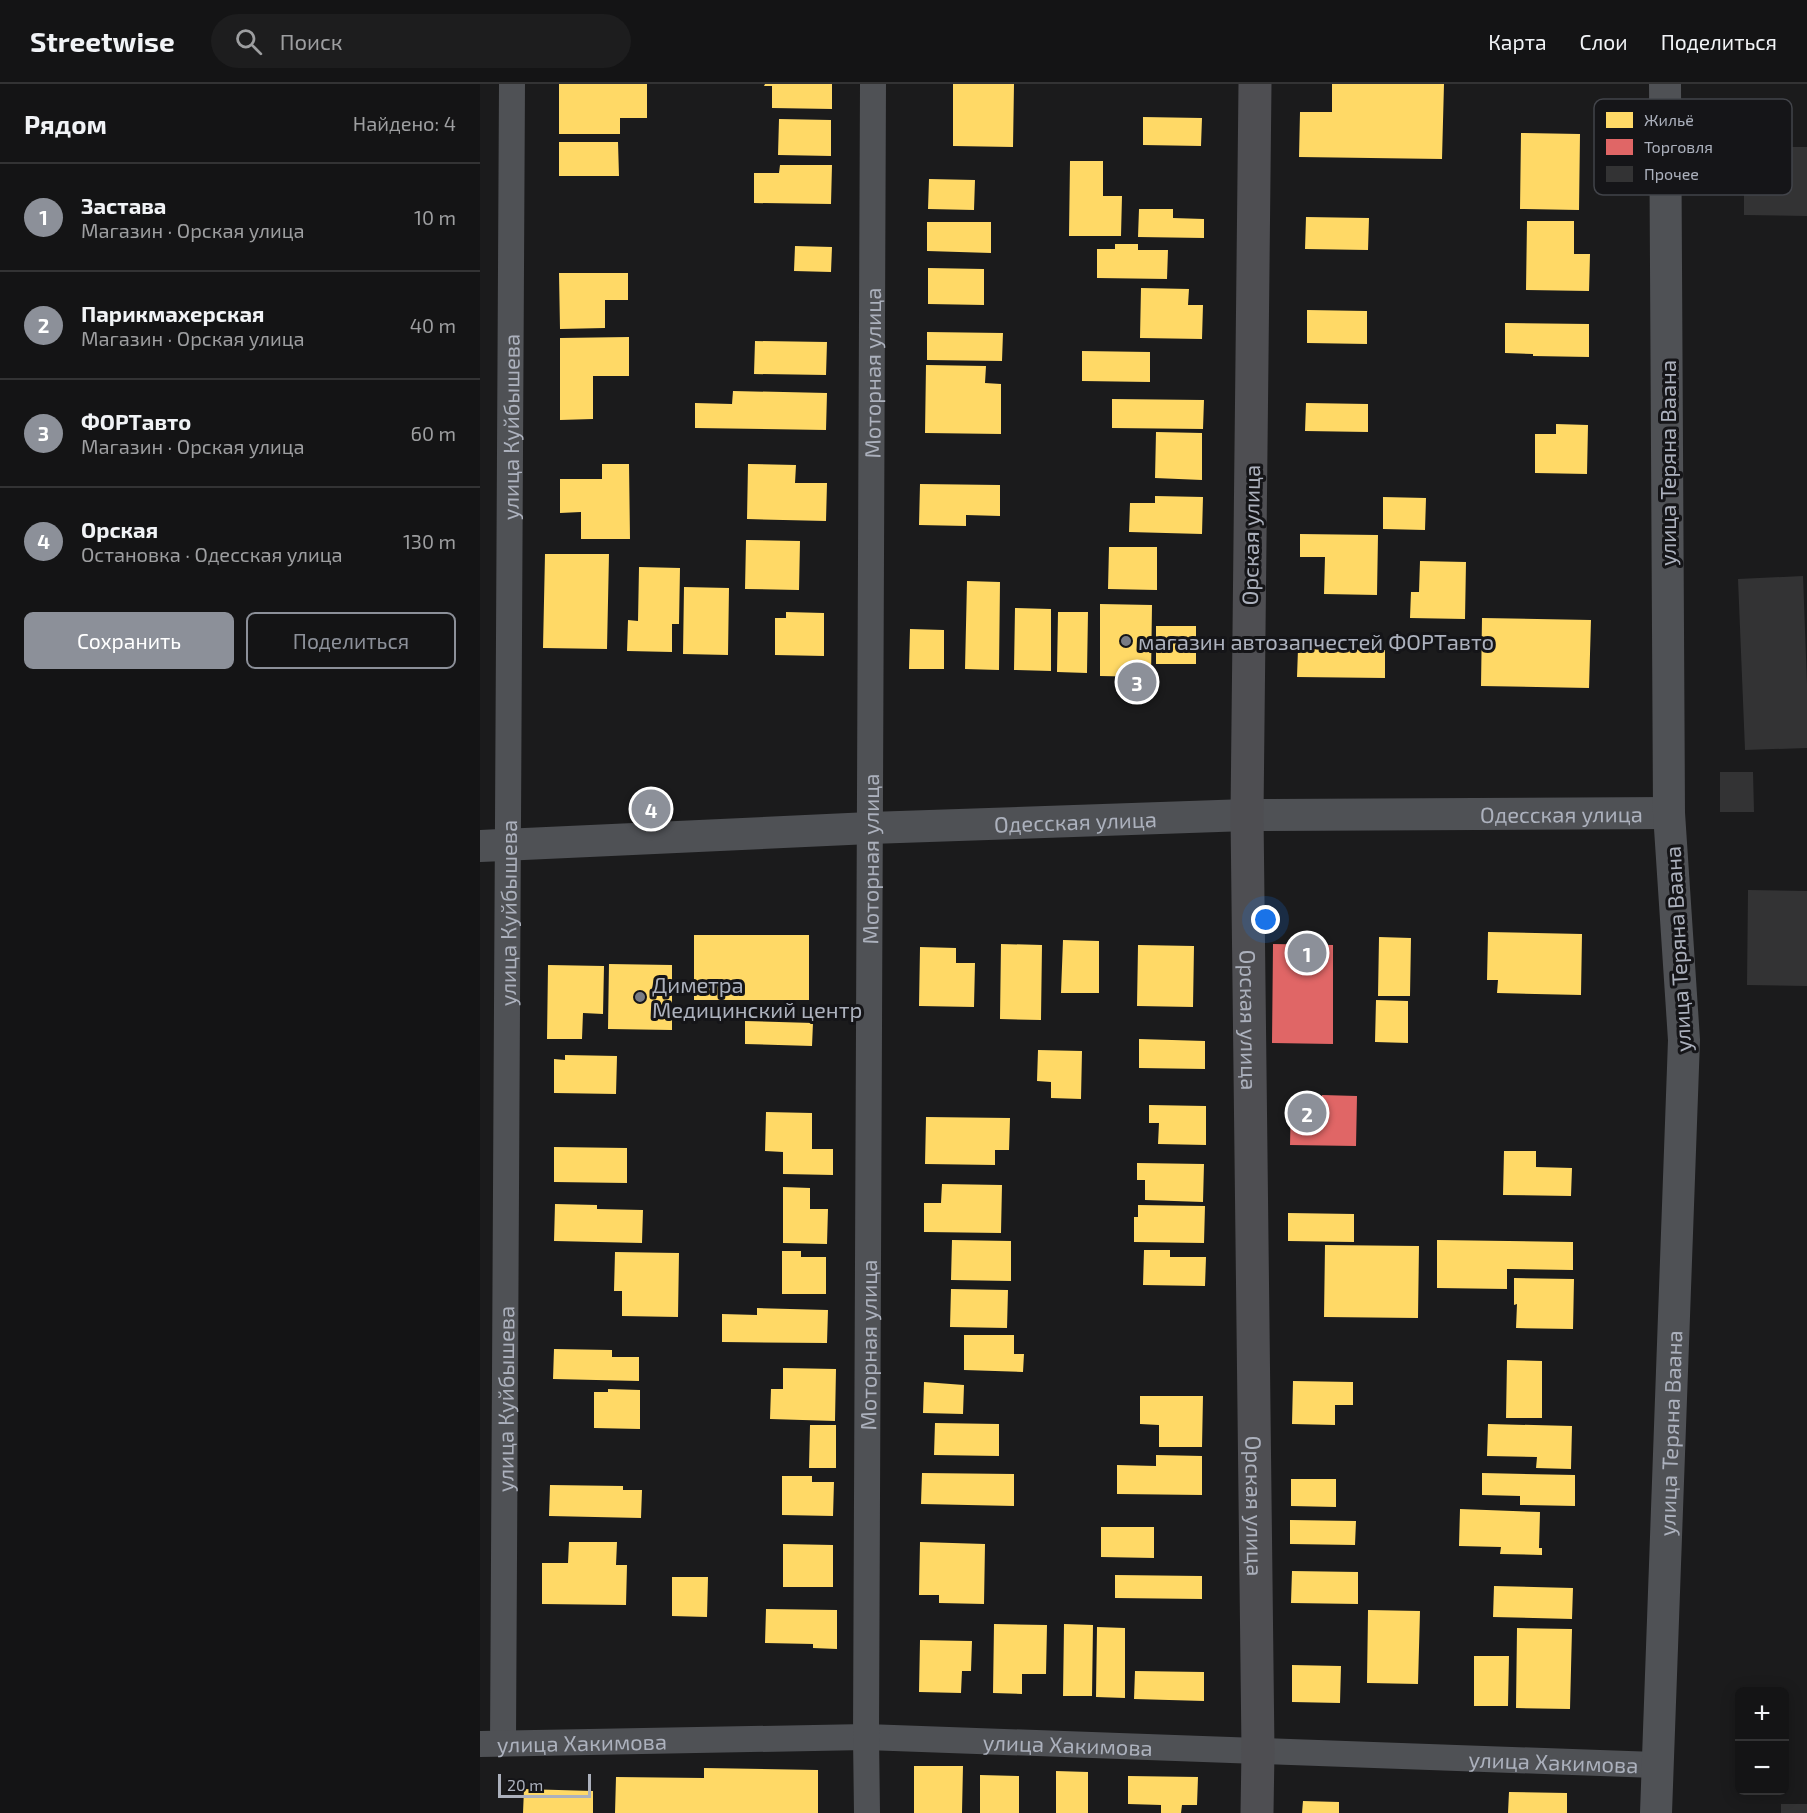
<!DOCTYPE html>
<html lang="ru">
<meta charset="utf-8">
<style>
body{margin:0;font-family:"Exo 2",sans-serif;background:#1d1d1e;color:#f1f3f6}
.controls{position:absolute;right:18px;bottom:18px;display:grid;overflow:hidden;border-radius:9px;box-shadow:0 3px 15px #0003}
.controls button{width:54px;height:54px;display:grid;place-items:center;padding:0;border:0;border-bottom:2px solid #333334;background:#141415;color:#f1f3f6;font:30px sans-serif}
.scale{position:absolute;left:18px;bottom:15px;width:93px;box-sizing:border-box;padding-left:6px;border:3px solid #acb1bd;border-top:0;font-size:16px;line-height:21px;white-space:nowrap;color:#acb1bd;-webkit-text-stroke:4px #151518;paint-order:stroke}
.you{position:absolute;left:786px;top:836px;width:21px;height:21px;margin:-15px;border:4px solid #fff;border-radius:50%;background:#1a73e8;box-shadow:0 0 0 9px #1a73e833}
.badge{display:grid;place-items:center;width:39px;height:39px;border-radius:50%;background:#8c9099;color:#fff;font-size:20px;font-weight:700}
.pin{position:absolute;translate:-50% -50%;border:3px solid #fff;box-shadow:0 2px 6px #0006}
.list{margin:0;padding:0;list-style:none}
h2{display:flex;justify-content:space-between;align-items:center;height:78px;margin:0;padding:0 24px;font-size:26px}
h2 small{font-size:20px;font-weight:400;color:#9d9ea0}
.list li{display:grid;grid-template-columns:39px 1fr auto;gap:18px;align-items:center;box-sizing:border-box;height:108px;padding:0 24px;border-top:2px solid #333334}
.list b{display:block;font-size:22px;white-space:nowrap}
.list p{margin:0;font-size:20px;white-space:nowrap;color:#9d9ea0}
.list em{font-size:20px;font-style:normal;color:#9d9ea0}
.actions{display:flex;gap:12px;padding:18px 24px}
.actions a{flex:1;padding:14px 0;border:2px solid #8c9099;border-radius:9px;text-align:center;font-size:21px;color:#8c9099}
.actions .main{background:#8c9099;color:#fff}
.icon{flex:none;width:33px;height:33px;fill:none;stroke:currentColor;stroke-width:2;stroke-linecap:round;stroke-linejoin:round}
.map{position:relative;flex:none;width:1327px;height:1729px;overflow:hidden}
header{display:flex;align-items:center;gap:36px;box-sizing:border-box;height:84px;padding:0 30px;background:#141415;border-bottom:2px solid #333334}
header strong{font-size:28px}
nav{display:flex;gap:33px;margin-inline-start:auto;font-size:21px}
.search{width:420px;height:54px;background:#1d1d1e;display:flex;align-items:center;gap:15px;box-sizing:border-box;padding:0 21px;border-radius:33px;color:#9d9ea0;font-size:22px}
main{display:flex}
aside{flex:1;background:#141415}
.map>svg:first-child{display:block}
.homes{fill:#ffd966}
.shops{fill:#e06666}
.building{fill:#333334}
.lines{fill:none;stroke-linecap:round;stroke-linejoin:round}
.minor{stroke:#4f5155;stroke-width:26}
.tertiary{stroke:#4f5155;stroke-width:32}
.secondary{stroke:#4e4e52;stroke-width:33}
.poi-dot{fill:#797c85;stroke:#151518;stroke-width:2}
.labels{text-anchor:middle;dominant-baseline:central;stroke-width:6;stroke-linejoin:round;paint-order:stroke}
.street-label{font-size:22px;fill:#acb1bd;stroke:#151518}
.poi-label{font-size:22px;fill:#acb1bd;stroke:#151518;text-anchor:start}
.key{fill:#151518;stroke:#42444a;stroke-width:1.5}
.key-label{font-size:16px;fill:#acb1bd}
</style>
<header>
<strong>Streetwise</strong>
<div class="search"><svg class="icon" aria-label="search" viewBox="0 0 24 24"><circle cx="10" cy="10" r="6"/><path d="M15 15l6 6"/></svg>Поиск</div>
<nav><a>Карта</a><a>Слои</a><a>Поделиться</a></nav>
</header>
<main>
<aside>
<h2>Рядом<small>Найдено: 4</small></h2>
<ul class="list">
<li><span class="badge">1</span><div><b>Застава</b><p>Магазин · Орская улица</p></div><em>10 m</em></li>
<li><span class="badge">2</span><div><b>Парикмахерская</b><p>Магазин · Орская улица</p></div><em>40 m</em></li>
<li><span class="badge">3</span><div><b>ФОРТавто</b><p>Магазин · Орская улица</p></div><em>60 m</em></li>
<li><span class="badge">4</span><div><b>Орская</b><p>Остановка · Одесская улица</p></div><em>130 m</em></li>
</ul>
<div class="actions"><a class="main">Сохранить</a><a>Поделиться</a></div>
</aside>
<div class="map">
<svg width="1327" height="1729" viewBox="0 0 1327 1729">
<rect width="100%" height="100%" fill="#1b1b1c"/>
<!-- homes -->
<path class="homes" d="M79,0h88v34h-27v16h-61z
M285,0h67v25l-60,-1v-22h-8z
M473,0h61l-1,63 -60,-1z
M852,0h112l-2,75 -143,-2 1,-45h32z
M663,33l59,1 -1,28 -58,-1z
M299,35l52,1v36l-53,-1z
M1041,49l59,1 -1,76 -59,-1z
M79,58h59l1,34h-60z
M590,77h33v35h19l-1,40h-52z
M300,81h52l-1,39 -77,-1v-30h25z
M449,95l46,1 -1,30 -46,-1z
M659,125h34v9l31,1v19l-66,-1z
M826,133l63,1 -1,32 -63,-1z
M1047,137h47v33h16l-1,37 -63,-1z
M447,138h64v31l-64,-2z
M635,160h23v6h30l-1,29 -70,-1v-29h18z
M315,162l37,1 -1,25 -37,-1z
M448,184l56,1v36l-56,-1z
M79,189h69v27h-23v28l-45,1z
M661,204l48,1 -1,16h15l-1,34 -62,-1z
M827,226l60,1v33l-60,-1z
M1025,239l84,1v33l-56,-1v-2l-28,-1z
M447,248l76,1 -1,28 -75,-1z
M149,253v39h-36v43l-33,1v-82z
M275,257l72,1 -1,33 -72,-1z
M602,267l68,1v30l-68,-1z
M446,281l60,1 -1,17 16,1v50l-76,-1z
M253,307l94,2 -1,37 -131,-2v-25l37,1z
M632,315l92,1 -1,29 -91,-1z
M826,319l62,1v28l-63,-1z
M1076,340l32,1 -1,49 -52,-1v-39h21z
M676,348l46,1v47l-47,-2z
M122,380h27l1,75h-49v-27l-21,1v-34h42z
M268,380l48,1 -1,18h32l-1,38 -79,-2z
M440,400l80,1v31l-34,-1v11l-47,-1z
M675,412l48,1 -1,37 -73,-2 1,-29h25z
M903,413l43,1 -1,32 -42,-1z
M820,450l78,1 -1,60 -53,-1 1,-37h-25z
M266,456l54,1 -1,49 -54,-1z
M629,463h48v43l-49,-1z
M65,470h64l-2,95 -64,-1z
M940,477l46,1 -1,57 -55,-1 1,-26h8z
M159,483l41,1 -1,56h-7v28l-45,-1 1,-31 10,1z
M487,497l33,1 -1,88 -34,-1z
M204,503l45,1 -1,67 -45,-1z
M620,520l52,1 -1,72 -51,-1z
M535,524l36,1v62l-37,-1z
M306,528l38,1v43l-49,-1v-37h11z
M578,528h30l-1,61 -30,-1z
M1002,534l109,2 -2,68 -108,-2z
M676,542h40v38h-40z
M430,545l34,1v39h-35z
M818,565l87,1v28l-88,-1z
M1008,848l94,2 -1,61 -84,-2 1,-13h-11z
M214,851h115v65h-115z
M899,853l32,1 -1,58h-32z
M583,856l36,1v52h-38z
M521,860l41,1 -1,75 -41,-1z
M658,861l56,1 -1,61 -56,-1z
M440,863l36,1v15h19l-1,44 -55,-1z
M129,880l63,1v65l-64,-1z
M68,881l56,1 -1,48 -20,-1 -1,26h-35z
M896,916l32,1v42l-33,-1z
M265,937l68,2 -1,23 -67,-2z
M659,955l66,2v28l-66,-1z
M558,966l44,1 -1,48 -30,-1v-16l-14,-1z
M85,971l52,1 -1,38 -62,-1v-34l11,1z
M669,1021l57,1v39l-48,-1 1,-21h-10z
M286,1028l46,1v36h21v26l-50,-1v-22l-18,-1z
M446,1033l84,1 -1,32h-14v15l-70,-1z
M74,1063l73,1v35l-73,-1z
M1024,1067h32v16l36,1 -1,28 -68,-1z
M657,1079l67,1 -1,38 -58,-2v-20h-8z
M462,1100l60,1 -1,48 -77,-1v-29h17z
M303,1103l27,1v21h18l-1,35 -44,-1z
M75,1120l42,1v4l46,1 -1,33 -88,-2z
M658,1121l67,1 -1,37 -70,-1v-25h4z
M808,1129l66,1v28l-66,-1z
M472,1156l59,1v40l-60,-1z
M957,1156l136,2v28l-66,-1v20l-70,-1z
M845,1161l94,1 -1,72 -94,-1z
M664,1166h26v7h36l-1,29 -62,-1z
M302,1167h19v6h25v37h-44z
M135,1168l64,1 -1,64 -56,-1v-25h-8z
M1034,1194l60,1 -1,50 -57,-1 1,-24 -3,1z
M471,1205l57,1 -1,38 -57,-1z
M277,1224l71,2 -1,33 -105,-1v-28l35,1z
M484,1251h50v19h10l-1,18 -59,-2z
M74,1265l58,1v7h27v24l-86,-2z
M1027,1276l35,1v57h-36z
M303,1284l53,1 -1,52 -65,-2 1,-30h12z
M813,1297l60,1v23h-18v20l-43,-1z
M444,1298l40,3 -1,29 -40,-1z
M128,1305l32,1v39l-46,-1v-36h14z
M660,1312h63l-1,51h-43v-22l-19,-1z
M455,1339l64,1v32l-65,-1z
M1008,1340l84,2 -1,43 -35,-1 1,-11 -50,-1z
M330,1341h26v43h-27z
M676,1371l46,1v39l-85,-1v-29l39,1z
M442,1389l92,1v32l-93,-2z
M1002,1389l93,2v31l-55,-1v-9l-38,-1z
M302,1392h30v6h22l-1,34 -51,-1z
M811,1395h45v28l-45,-1z
M70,1401l73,1v4h19l-1,28 -92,-2z
M980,1425l80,3 -1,36h3v7l-42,-1 1,-7 -42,-1z
M810,1436l66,1 -1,24 -65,-1z
M621,1443h53v31l-53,-1z
M89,1458h48l-1,23h11l-1,40 -84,-1v-41h26z
M440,1458l65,2 -1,60 -45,-1v-8h-20z
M303,1460l50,1v42h-50z
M812,1487l66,1v32l-67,-1z
M635,1491l87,1v23l-87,-1z
M192,1493h36l-1,40 -35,-1z
M1014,1502l79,2 -1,31 -79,-2z
M286,1525l71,1v39l-24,-1v-4l-48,-1z
M888,1526l52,1 -2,73 -51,-1z
M514,1540l53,1 -1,49h-24v20l-29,-1z
M584,1540l29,1 -1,71h-29z
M617,1543l28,1v70l-29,-1z
M1037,1544l55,1 -2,80 -54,-1z
M440,1556l52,1 -1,30h-9l-1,22 -42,-1z
M994,1572h35l-1,50h-34z
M812,1581l49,1 -1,37 -48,-1z
M655,1587l69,1v29l-70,-2z
M434,1682h49l-1,47h-48z
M224,1684l114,2v43h-203l1,-36 88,1z
M576,1687l32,1v41h-32z
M500,1691l39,1v37h-39z
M648,1692l70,1 -1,28h-15l-1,8h-20v-8l-33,-1z
M44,1705l69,2v22h-70z
M1029,1708l58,1v20h-59z
M823,1717l36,1v11h-37z"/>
<!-- shops -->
<path class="shops" d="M793,860l60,1v99l-61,-1z
M842,1011l35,1 -1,50 -66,-1 1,-43h30z"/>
<!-- building -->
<path class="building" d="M1264,63h63v69l-63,-1z
M1323,492l4,108v64l-62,2 -7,-171z
M1240,688h33l1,40h-34z
M1268,806l59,1v95l-60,-1z
M1301,1720h26v9h-26z"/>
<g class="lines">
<!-- minor -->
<g class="minor">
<path id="s1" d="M23,1659l9,-1659"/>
<path id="s2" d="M0,1660l386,-7 790,28"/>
<path id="s3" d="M387,1729l-1,-76 7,-1653"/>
</g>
<!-- tertiary -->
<g class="tertiary">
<path id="s4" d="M0,762l390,-18 377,-13 422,-2"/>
<path id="s5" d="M1176,1729l28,-773 -15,-227 -4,-729"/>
</g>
<!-- secondary -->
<path class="secondary" id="s6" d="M775,0l-8,731 11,936 -1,62"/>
</g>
<!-- markers -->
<g class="poi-dot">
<circle cx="646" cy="557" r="6"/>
<circle cx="160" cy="913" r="6"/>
</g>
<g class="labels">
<!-- street labels -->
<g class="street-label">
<text stroke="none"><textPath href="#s3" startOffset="1440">Моторная улица</textPath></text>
<text stroke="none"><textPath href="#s1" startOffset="1316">улица Куйбышева</textPath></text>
<text transform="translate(1187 379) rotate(-90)">улица Теряна Ваана</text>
<text transform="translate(770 451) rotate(-89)">Орская улица</text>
<text stroke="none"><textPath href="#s4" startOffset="1082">Одесская улица</textPath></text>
<text stroke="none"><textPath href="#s4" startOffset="596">Одесская улица</textPath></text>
<text stroke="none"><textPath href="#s3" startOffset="954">Моторная улица</textPath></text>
<text stroke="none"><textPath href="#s1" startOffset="830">улица Куйбышева</textPath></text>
<text transform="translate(1197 865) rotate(-93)">улица Теряна Ваана</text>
<text stroke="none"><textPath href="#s6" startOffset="936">Орская улица</textPath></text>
<text stroke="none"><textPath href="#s3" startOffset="468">Моторная улица</textPath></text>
<text stroke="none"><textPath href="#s1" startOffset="344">улица Куйбышева</textPath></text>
<text stroke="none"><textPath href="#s5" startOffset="380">улица Теряна Ваана</textPath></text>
<text stroke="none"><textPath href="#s6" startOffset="1422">Орская улица</textPath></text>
<text stroke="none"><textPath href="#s2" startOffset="102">улица Хакимова</textPath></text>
<text stroke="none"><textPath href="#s2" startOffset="588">улица Хакимова</textPath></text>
<text stroke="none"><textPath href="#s2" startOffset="1074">улица Хакимова</textPath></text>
</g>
<!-- poi labels -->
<g class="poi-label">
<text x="658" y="557">магазин автозапчестей ФОРТавто</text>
<text x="172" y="900">Диметра<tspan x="172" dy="25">Медицинский центр</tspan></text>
</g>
</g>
<!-- legend -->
<rect x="1114" y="15" width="198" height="96" rx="9" class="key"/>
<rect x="1126" y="28" width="27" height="16" fill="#ffd966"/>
<rect x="1126" y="55" width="27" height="16" fill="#e06666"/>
<rect x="1126" y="82" width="27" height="16" fill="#333334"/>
<g class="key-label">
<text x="1164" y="42">Жильё</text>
<text x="1164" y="69">Торговля</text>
<text x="1164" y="96">Прочее</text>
</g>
</svg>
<div class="controls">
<button>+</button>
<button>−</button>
</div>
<div class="scale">20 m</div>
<div class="you"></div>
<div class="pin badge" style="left:827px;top:869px">1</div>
<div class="pin badge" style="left:827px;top:1029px">2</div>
<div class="pin badge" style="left:657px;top:598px">3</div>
<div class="pin badge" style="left:171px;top:725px">4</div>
</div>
</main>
